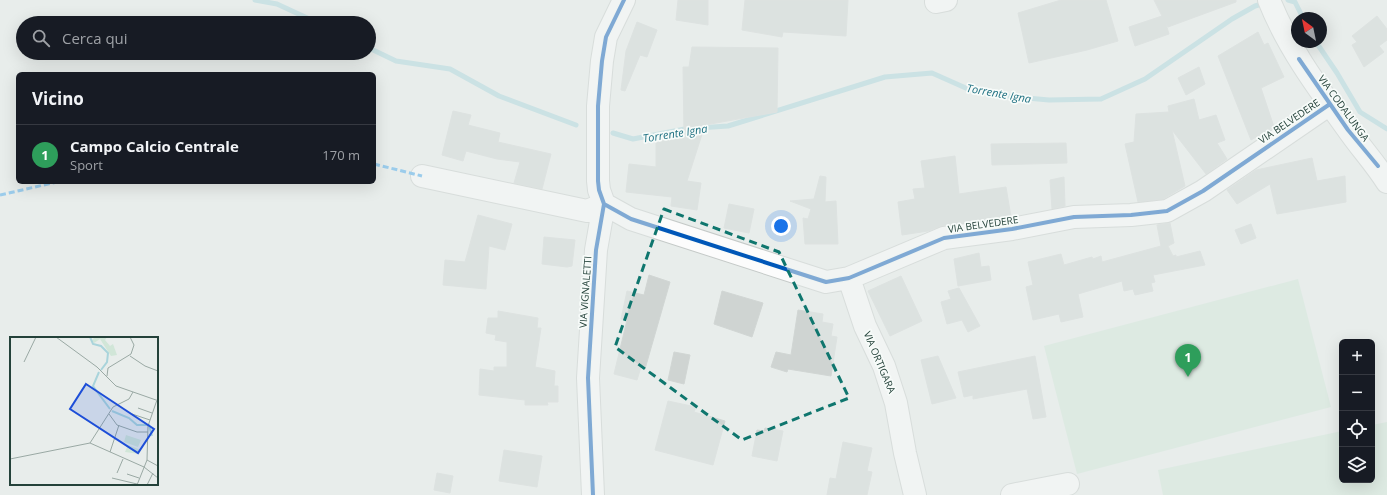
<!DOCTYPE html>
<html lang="it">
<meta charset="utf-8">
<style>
body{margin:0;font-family:"Open Sans",sans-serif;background:#20242c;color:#f1f3f6}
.controls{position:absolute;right:12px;bottom:12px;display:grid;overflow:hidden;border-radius:6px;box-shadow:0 4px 16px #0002}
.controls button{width:36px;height:36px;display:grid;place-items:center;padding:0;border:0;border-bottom:1px solid #363941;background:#171b24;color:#f1f3f6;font:20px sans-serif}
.compass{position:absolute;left:1291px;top:12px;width:36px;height:36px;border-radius:50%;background:#171b24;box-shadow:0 4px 16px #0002;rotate:327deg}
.you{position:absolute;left:781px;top:226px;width:14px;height:14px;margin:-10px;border:3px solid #fff;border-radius:50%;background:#1a73e8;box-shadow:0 0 0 6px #1a73e833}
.badge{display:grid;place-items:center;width:26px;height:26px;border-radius:50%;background:#2563eb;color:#fff;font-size:13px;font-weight:700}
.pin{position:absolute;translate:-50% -33px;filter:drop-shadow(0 1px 2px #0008)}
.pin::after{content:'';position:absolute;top:21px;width:14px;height:12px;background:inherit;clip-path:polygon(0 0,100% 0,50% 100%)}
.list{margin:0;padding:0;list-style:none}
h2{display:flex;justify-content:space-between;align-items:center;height:52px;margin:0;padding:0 16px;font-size:17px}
h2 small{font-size:13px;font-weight:400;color:#9ea1a6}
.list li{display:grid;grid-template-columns:26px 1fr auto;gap:12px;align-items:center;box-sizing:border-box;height:60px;padding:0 16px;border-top:1px solid #363941}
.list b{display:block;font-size:15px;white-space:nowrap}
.list p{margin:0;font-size:13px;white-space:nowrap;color:#9ea1a6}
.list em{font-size:13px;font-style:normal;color:#9ea1a6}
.icon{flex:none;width:22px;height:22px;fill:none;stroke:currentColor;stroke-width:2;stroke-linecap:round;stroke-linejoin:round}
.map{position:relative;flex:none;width:1387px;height:495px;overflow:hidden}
.search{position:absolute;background:#171b24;box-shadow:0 4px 16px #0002;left:16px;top:16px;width:360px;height:44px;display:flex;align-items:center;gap:10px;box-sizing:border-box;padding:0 14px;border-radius:22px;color:#9ea1a6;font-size:15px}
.panel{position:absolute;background:#171b24;box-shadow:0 4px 16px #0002;left:16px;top:72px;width:360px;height:112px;border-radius:6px}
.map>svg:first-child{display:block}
.green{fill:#d1e6d8}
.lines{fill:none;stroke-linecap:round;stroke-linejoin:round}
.stream{stroke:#a9d4db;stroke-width:5}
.building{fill:#cfd4d2;stroke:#d1d6d4}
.minor-casing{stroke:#c5cac8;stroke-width:24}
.minor{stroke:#fcfcfc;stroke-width:22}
.quiet{stroke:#3ea4ec;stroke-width:3;stroke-dasharray:6 3;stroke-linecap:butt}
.cycleway-casing{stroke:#f7fbf9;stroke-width:6}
.cycleway{stroke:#0057b8;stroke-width:4}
.marked{fill:none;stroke:#0f766e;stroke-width:3;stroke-dasharray:8 5;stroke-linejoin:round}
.labels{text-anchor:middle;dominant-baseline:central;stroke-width:3.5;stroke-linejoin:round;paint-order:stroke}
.street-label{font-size:10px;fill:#24423a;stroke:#f7fbf9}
.water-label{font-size:11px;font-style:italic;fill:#1c6f80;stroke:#f7fbf9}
.inset-river{fill:none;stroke:#a9d4db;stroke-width:2}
.inset-road{fill:none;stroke:#9aa9a4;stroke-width:1}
.view{fill:#1d4ed8;fill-opacity:0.15;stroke:#1d4ed8;stroke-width:2}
.inset-edge{fill:none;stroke:#24423a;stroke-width:2}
</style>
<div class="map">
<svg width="1387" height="495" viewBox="0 0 1387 495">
<rect width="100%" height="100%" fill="#e8edeb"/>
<!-- green -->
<path class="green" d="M1298,279l33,128 -254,67 -33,-128z
M1387,422v73h-224l-5,-25 184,-39v49h30v-55z"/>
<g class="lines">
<!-- stream -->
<path class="stream" d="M255,0l22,4 41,19
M1288,0l7,2 8,16
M1316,42l21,31 23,39 27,17
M369,48l27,13 54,8 49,27 77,29
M698,128l30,-2 157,-49 47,-4 36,16 37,7 44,4 52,-1 44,-20 87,-60 23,-13 10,-3
M613,133l20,6 57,-11"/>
</g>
<!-- building -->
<path class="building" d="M678,0h30v25l-32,-5z
M745,0h103l-2,36 -63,-4 -1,5 -40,-7z
M1061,0h45l12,41 -31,9 -58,13 -11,-50z
M1154,0h82v2l-68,25 -2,-3 3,10 -34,12 -6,-19 33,-11z
M1377,16l10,13v11l-8,6 5,6 -20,15 -12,-22 5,-3 -5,-6z
M637,22l20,8 -10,27 -7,-2 -15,36 -4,-1 5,-39z
M1258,32l6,13 4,-2 16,34 -23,11 13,39 -23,13 -33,-84z
M692,47l86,1 -1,64 -72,13 -18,56 14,2 -4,27 -26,-4 1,-9 -46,-5 3,-28 27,3v-24l28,-9 -1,-67h6z
M1199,67l6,17 -19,11 -8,-17z
M1194,99l5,21 17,-5 9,25 -8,3 10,16 -21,15 -34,-44 13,56 -22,13 -25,3 -13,-58 9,-2 2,-28 33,-2 -1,-6z
M453,111l18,4 -3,10 32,8 -2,9 53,12 -9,35 -28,-6 6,-21 -23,-3 -31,-8 -3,10 -21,-6z
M1066,143l1,20 -75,2 -1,-21z
M955,156l4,38 47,-7 5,30 -69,9 -14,5 -26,4 -4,-33 17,-3 -2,-10 12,-1 -4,-27z
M1312,158l5,23 28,-5 1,26 -69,12 -7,-30 -33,20 -10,-14 29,-20z
M820,176l6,1 -1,25 11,-1 2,43h-33l-2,-26 5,1 3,-10 -21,-8 24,-2z
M1064,177l1,29 -13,3 -2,-29z
M729,204l25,5 -5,24 -25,-5z
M478,215l34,9 -7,26 -16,-4 -3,43 -43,-4 2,-25 20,2z
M1170,223l4,20 -6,3 5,10 3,-1v2l24,-6 5,14 -52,10 2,7 -4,1 2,8 -18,4 -2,-6 -9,2 -2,-10 -44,13 5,23 -22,5 -2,-8 -26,6 -7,-33 7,-2 -5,-23 33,-8 3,11 28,-8 1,2 8,-3 1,6 59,-16 -4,-21z
M1251,224l5,14 -15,6 -6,-14z
M544,237l31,3 -3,26 -5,1 -25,-3z
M979,253l2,14 8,-1 2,14 -33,6 -4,-27z
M649,275l21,7 -25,87 -4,-2 -4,13 -23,-6 13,-54 -6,-1 6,-28 17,4z
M901,276l21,45 -32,15 -22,-45z
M959,288l21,38 -12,6 -6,-12 -15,4 -6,-22 10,-3 -3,-8z
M722,291l41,12 -11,34 -38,-13z
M798,310l25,4 -1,8 11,2 -2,12 6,1 -6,39 -43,-7 -1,3 -16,-5 5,-15 15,3z
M498,311l40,7 -1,10h4l-6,39 20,4 -1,15h4v16h-11l1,3h-23v-5l-46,-5 1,-26 14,2v-4h13v-25l-12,-2 1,-5 -10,-2 2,-15h10z
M674,352l16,3 -6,29 -16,-4z
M938,356l18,42 -24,6 -11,-44z
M1035,356l11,61 -13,2 -6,-30 -54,10v-4l-9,2 -6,-25z
M668,401l28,6 -2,5 31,9 -12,44 -58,-15z
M765,428l18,3 -6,30 -25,-5 5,-26 7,1z
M843,442l29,6 -5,23 5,1 -5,23h-40l3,-17 6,1z
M504,450l38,6 -5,31 -38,-6z
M437,473l16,3 -3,17 -16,-3z"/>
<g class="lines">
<!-- minor casing -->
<g class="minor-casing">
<path id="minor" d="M1269,0c18,46 49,88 78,128 13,19 28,35 40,54
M936,2l10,-2
M422,176l165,35 17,-7
M604,204l27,15 195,63 23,-4 95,-40 68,-9 62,-12 57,-2 36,-4 36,-20 127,-87
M849,278l16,48 19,40 12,37 9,50 10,42
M593,495l-5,-117 8,-128 8,-46 -5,-14 -1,-9v-75l4,-45 4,-24 18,-37
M1012,495l56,-11"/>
</g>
<!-- minor -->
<use href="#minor" class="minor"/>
<!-- quiet -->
<path class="quiet" d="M374,164l48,12
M0,195l57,-13"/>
<!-- cycleway casing -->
<g class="cycleway-casing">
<path id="cycleway" d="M1299,59l49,71 30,36
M604,204l27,15 195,63 23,-4 95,-40 68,-9 62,-12 57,-2 36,-4 36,-20 127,-87
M593,495l-5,-117 8,-128 8,-46 -5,-14 -1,-9v-75l4,-45 4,-24 18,-37"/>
</g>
<!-- cycleway -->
<use href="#cycleway" class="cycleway"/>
</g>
<!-- marked area -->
<path d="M0 0H1387V495H0ZM664,209l115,43 70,146 -107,42 -127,-93z" fill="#e8edeb" fill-opacity=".55" fill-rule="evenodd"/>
<path class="marked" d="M664,209l115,43 70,146 -107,42 -127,-93z"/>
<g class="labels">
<!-- street labels -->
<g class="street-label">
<text transform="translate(1344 108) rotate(54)">VIA CODALUNGA</text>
<text transform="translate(1289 121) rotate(-34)">VIA BELVEDERE</text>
<text transform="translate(983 224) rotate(-8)">VIA BELVEDERE</text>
<text transform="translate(585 292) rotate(-86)">VIA VIGNALETTI</text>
<text transform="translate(880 362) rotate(67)">VIA ORTIGARA</text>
</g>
<!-- water labels -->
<g class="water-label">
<text transform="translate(999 93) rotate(10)">Torrente Igna</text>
<text transform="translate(675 133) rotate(-9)">Torrente Igna</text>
</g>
</g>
<!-- overview -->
<g transform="translate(10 337)">
<rect width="148" height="148" fill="#e8edeb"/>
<path d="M85,0h12l-2,3 5,6 3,-2 4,11 -6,1 -11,-17 -6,4 -2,-3zM116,98l15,5 -3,7 -14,-5zM118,108l13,5 -2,4 -14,-2z" fill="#d1e6d8"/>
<path class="inset-river" d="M80,0l3,7 8,2 7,7 -1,9 -6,8M89,35l-6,14 17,23M102,74l17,7 8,7h12l3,11"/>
<path class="inset-road" d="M46,0l41,30 19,19 40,14M120,19l15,10 13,5M14,25l12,-25M97,39l1,-8 23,-14 3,-9 -4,-8M128,71l14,5M99,77l8,11 20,7h11M122,77l18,6M80,106l54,24 14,11M100,115l9,-27M0,122l80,-16 23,-36 16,-8 4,-7M137,123l11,6M107,136l6,-14M117,137l12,4M102,141l25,6M127,148l10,-25 1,-34 10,-29M137,148l6,-12"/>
<path class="view" d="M76,47l68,45 -16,24 -68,-44z"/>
<rect width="148" height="148" class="inset-edge"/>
</g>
</svg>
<div class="controls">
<button>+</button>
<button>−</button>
<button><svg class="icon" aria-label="locate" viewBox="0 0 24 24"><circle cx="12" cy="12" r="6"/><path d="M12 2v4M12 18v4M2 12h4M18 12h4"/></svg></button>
<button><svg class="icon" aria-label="layers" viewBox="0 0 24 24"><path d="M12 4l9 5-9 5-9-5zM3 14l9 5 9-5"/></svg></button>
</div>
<svg class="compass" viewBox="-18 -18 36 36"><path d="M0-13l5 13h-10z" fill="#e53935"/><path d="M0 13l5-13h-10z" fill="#9ea1a6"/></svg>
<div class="you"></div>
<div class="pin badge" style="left:1188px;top:377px;background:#2e9e5b">1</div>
<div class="search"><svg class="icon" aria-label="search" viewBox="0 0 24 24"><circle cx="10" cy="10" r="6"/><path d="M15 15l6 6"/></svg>Cerca qui</div>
<section class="panel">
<h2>Vicino<small></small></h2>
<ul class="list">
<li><span class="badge" style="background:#2e9e5b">1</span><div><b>Campo Calcio Centrale</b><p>Sport</p></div><em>170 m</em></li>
</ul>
</section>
</div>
